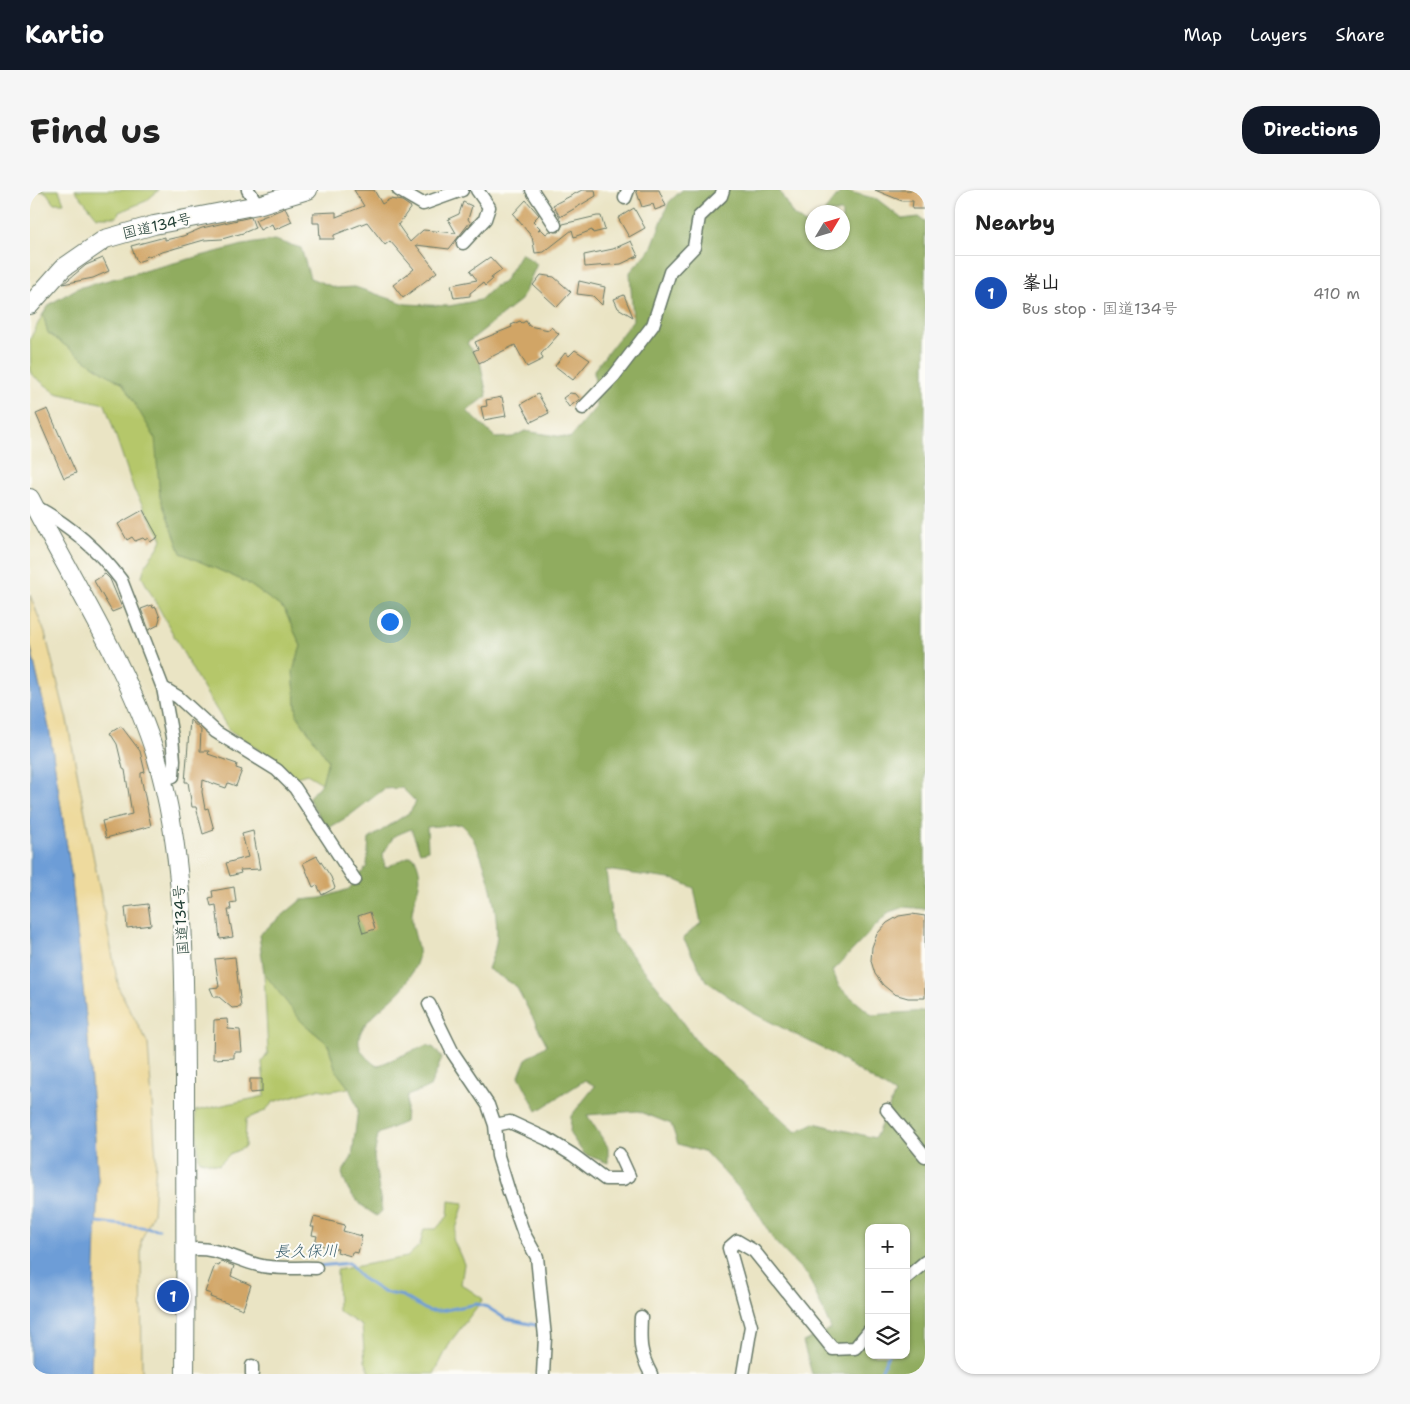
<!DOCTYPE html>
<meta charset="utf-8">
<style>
body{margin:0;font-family:"Shantell Sans","Klee One",sans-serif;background:#f6f6f6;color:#222}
.controls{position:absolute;right:15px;bottom:15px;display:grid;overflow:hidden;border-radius:10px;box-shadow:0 1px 4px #0004}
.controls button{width:45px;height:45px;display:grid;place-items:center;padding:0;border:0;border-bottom:1px solid #e0e0e0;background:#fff;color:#222;font:25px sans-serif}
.compass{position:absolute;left:775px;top:15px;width:45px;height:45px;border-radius:50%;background:#fff;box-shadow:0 1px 4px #0004;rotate:52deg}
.you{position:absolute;left:359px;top:431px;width:18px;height:18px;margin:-12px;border:4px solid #fff;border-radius:50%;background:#1a73e8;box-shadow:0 0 0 8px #1a73e833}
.badge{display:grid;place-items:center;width:32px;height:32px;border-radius:50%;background:#111827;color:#fff;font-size:16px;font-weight:700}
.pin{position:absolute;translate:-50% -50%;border:2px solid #fff;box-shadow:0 1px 5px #0006}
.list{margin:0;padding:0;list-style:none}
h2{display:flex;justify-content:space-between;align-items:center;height:65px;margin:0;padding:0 20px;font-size:21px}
h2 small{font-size:16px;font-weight:400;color:#767676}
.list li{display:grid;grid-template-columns:32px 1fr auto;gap:15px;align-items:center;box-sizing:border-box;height:75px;padding:0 20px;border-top:1px solid #e0e0e0}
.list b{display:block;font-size:19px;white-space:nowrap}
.list p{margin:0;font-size:16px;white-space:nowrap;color:#767676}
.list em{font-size:16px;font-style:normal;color:#767676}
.icon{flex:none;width:28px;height:28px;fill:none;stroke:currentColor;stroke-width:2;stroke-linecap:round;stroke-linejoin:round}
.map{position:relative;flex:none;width:895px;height:1184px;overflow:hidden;border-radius:20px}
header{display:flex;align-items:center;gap:30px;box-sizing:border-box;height:70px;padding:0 25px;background:#111827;color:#fff}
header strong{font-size:24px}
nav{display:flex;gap:28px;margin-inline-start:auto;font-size:18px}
.intro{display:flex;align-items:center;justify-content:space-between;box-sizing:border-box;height:120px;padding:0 30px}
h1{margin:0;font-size:35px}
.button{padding:12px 22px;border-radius:20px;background:#111827;color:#fff;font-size:18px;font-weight:700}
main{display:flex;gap:30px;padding:0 30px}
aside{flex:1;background:#fff;border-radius:20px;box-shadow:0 1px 4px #0004}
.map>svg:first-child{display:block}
.green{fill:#b5c76a;stroke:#6a824f}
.forest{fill:#90ac5e;stroke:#587449;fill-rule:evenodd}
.sand{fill:#eeda9e;stroke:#868c69}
.water{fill:#6d9dd7;stroke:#466d86}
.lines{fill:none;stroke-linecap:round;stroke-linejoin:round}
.stream{stroke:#6d9dd7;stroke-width:3}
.building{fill:#d1a566}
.minor-casing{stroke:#676;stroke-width:15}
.highway-casing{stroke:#676;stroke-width:20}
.minor{stroke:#fff;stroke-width:12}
.highway{stroke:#fff;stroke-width:18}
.labels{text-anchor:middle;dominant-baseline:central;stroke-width:4;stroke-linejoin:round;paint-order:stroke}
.street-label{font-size:15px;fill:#1f3d34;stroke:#fdfcf7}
.water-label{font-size:16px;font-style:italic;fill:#3a5f6d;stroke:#fdfcf7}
</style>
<header>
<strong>Kartio</strong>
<nav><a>Map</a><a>Layers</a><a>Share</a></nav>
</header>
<div class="intro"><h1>Find us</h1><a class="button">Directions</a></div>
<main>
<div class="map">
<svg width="895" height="1184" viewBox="0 0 895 1184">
<rect width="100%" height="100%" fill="#fdfcf7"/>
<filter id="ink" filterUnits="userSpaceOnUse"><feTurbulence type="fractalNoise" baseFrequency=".02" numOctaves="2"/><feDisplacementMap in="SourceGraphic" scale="10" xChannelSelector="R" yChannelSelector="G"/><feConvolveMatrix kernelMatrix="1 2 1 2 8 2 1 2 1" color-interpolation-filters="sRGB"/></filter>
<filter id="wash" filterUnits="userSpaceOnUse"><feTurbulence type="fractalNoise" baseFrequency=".0096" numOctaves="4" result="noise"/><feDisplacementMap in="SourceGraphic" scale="20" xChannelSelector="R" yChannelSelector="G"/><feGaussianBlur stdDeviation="1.12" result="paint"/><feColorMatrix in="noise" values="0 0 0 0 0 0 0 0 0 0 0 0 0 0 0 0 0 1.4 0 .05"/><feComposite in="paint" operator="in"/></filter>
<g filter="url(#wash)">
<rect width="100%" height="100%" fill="#eae4c4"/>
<!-- green -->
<path class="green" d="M0,0h29l5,13h-10l-8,-11z
M45,0h84l-13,11 -27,11 -2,5h-20z
M13,124l5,19 46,33 29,18 33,54 4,59 21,56 65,29 38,27 17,37 -8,25 4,44 31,45 -6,23 -15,-9 -14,4 -28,-24 -36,-24 -32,-52 -55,-101c4,-21 14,-21 20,-38l-28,-49 -29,-86 -49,-11 -25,-19 -1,-35z
M234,783l40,51 24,20 8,27 13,17 -19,3 -13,-2 -44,13 -8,9 -19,8 -1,28 -15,7 -11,11 -20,-5 -4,-49 70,-15 -3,-34 6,-9z
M419,1011l15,2 -11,36 11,25 -3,20 22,15 -32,42 -17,33h-63l-6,-13 -3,-35 -24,-15 -1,-41 70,-13 13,-12 4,-16h12l12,-13z"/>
<!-- forest -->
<path class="forest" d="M652,0h97l14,25 12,9 7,-3v21h30v-30h-18l18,-22 35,9 25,20 17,-2 6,4v688l-20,-2 -16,5 -56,59 6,16 33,28 53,-4v363h-113l-9,-32 28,-13 -23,-53 -33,-34 -25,-42 -44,-47 -28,-9 -7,-20 -33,-13 -51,4 21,32v16l-24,-9 -14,-20 1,-18 24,-30 -10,-6 -48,31 -18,-35 7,-17 21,-14 -31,-59 -28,-17c3,-9 7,-18 8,-26 5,-27 -13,-103 -35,-119l-34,3 1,23 -8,2 -9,-23 -17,7 -11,18 2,14 25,-12 5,2c11,25 0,31 -3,55 -2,14 8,31 6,45 -2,9 -12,27 -18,33 -22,23 -66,46 -23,75l50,-21 7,3 8,10 -12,29 -23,9 -2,26 -27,12 -4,23 8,54 -5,5c-18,-11 -30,-22 -35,-43l10,-16 6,-48 -9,-21 -13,-17 -8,-27 -27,-23 -37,-48 -5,-38 42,-35 20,-2 28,-9 18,-23 2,-27 41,-27 6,-10 -14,-14 -18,1 -35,27 -22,13 -19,-31 14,-15 6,-23 -31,-45 -4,-44 8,-25 -17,-37 -38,-27 -65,-29 -21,-56 -5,-59 -32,-54 -29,-18 -46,-33 -5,-19 7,-10 28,-16 165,-43 31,-5 27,8 9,30 26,10 19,-1 51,17 43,2 31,-6 15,-14 8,-3 18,-30 16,11 -16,36 -54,43 13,18 7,35 -20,15 29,27 17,-1 12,-6 45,7 26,-31 -2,-37 39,-50 -3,-48 21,-23 18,-47zM576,680l70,10 18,8 7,35 -18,15 23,43 45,31 77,39 67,43 -20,44 -61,-15 -18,9 -97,-88 -41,-57 -45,-55zM839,1038h37v127h-37z"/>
<!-- sand -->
<path class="sand" d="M0,405l15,38 22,87 52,269 29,55 8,115 -3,54 -12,28 1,133h-52l8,-194 -11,-153 -16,-154 -22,-145 -19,-85z"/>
<!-- water -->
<path class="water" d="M0,455l19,83 22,145 16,154 11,153 -7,194h-61z"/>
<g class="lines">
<!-- stream -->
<path class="stream" d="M67,1032l62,7
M288,1076l31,-3 11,14 23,15 20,4 25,15h12l37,-7 10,3 19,12 34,7
M850,1184l8,-19"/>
</g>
<g id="blocks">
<!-- building -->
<path class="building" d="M324,0h20l8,14 8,-5 12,2 9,6 -13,18 12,17 13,-12 33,3 -8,-14 11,-5 4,-12 9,4 -4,13 2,3 -21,27 -33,-4 21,27 -34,26 -10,-13 21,-16 -24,-28 -5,4 -18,-23 -33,13v4h-14l-1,-16h-6v-10l23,-1v5l28,-11z
M552,0h13l1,6 -36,21 -7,-12z
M606,0h23l7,16 -11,4 -2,-6 -11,3z
M845,0h50l-1,19h-12l1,-8h-11z
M496,10l13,15 -6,6 7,7 -2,2 3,-1 5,5 4,-3 9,1 4,-8 34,-8h4l4,14 -12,3 -1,-3 -18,7 -2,-7 -28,22 -9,1 -3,-16 -19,-23z
M255,18l7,14 -18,8 -2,-6 -12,6 -5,-10z
M604,18l11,20 -16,9 -11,-19z
M221,27l4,11 -12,5 -21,6 -18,1 -59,17 1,2 -9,3 -6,-16 34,-9v3l18,-4 19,-8z
M601,51l7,15 -17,8 -36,3 -1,-12 29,-6z
M460,67l12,13 -11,8 1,2 -7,6 -2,-3 -13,10v3l-16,2 -3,-13 26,-5 -7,-9z
M73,68l6,13 -16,7 -30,6 23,-19z
M511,85l13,2 17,15 -14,15 -24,-22z
M549,91l26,6 -3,18 -9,-9 -16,-2z
M594,105l9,22 -15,-9 -4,-9z
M490,131l2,2 4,-2 3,5 20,4 2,-3 8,7 -18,20 2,5 -16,8 -12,-22 -36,18 -6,-12 5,-2 -3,-7 37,-15 -1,-2z
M545,160l15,10 -17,20 -18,-14 10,-13 4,3z
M540,203l6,1 4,5 -11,8 -6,-9z
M508,204l11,19 -18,9 -10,-18z
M472,207l4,19 -22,4 -3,-13 6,-1 -1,-6z
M18,219l28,64 -12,5 -28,-64z
M113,320l15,27 -8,5 -2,-4 -3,2 -2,-2 -8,3 -3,-4 -5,3 -9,-16z
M75,384l5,5 12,29 -10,4 -18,-31z
M122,415l1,3 3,-1 4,11 -2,7 -9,5 -8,-21z
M160,530l11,10 -1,21h9l-1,3 29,10 -1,4 6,2 -6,16 -8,-3 -2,5 -23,-8 -1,12 3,17 3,-1 6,22 -11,4 -7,-27h-4l-4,-25h-3z
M91,536l19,25 5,21 -4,1v4l10,49 -45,12 -4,-17 30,-7 -7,-44 -2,-1 -6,-25 -7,-11z
M223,641l7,38 -20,1 1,3 -11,3 -4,-13 22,-6 -6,-23z
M287,666l14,21 4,11 -13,7 -5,-10 -4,2 -10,-24z
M204,697l2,15 -6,1 1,7h-3l5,27 -13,2 -4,-34 -5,1 -2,-8 4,-1 -1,-6z
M118,714l3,21 -24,3 -2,-21z
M340,722l5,17 -12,4 -5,-17z
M882,724l13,2v82h-17l-14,-4 -11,-9 -8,-11 -4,-13 1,-14 5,-13 10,-11 12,-7z
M205,767l6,50 -9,1 -13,-11h-5l-4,-9 9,-1 -4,-28z
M197,829l1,10 12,1 2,22h-8v6l-21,1 1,-39z
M220,889h12v13l-12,1z
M284,1027l31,8 -2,6 19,5 -4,17 -6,-1 -1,4 -14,-4 1,-3 -23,-5 2,-8 -5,-1 2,-8h-3z
M191,1071l13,5 -3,10 20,9 -8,24 -33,-12 1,-3 -6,-2 10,-27 4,1z"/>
</g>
</g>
<g filter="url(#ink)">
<use href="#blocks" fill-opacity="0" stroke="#676" stroke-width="1"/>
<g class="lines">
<!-- minor casing -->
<g class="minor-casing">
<path id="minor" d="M218,0l10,15
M369,0l24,14 39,-14
M502,0l23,35
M595,8l3,-8
M433,53l22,-24 4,-12 -12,-17
M553,218l31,-32 39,-51 17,-53 24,-25 5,-30 22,-21 2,-6
M3,315c33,18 65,44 88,75l42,108 9,49 2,23 -1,16 -11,4
M133,498l15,9 38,35 61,38 18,18 60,92
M399,814l24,49 35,52 7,20 3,31 11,36 15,42 13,23 8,80 -2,37
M857,920l38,46
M465,935l15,-3 37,17 26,16 32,24h18l6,-3 -10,-22
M157,1060c26,-5 47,9 71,15 18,5 40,2 58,3
M876,1088l19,-16
M611,1127c-1,24 -2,35 10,57
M222,1184v-8
M713,1184l8,-48 -22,-78 8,-7 17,10 79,98 22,-1 14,-17"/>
</g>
<!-- highway casing -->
<g class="highway-casing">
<path id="highway" d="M0,115l33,-37 42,-29 49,-14 104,-20 50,-15
M0,308c42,82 99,171 126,258 31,103 28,215 29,322 0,98 1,197 0,296"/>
</g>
<!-- minor -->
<use href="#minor" class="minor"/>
<!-- highway -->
<use href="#highway" class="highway"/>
</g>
</g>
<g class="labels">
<!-- street labels -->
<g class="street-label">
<text transform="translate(127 36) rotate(-13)">国道134号</text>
<text transform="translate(151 730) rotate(-94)">国道134号</text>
</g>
<!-- water labels -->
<g class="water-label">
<text transform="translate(276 1061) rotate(-1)">長久保川</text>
</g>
</g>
</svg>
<div class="controls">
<button>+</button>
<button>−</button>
<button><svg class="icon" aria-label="layers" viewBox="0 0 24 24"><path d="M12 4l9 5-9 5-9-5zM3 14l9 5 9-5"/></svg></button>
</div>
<svg class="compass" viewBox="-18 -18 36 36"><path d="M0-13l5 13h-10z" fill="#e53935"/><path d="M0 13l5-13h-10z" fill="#767676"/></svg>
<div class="you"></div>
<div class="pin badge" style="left:143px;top:1106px;background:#1a4fb4">1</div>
</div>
<aside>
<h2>Nearby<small></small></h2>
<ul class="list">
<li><span class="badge" style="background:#1a4fb4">1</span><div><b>峯山</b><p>Bus stop · 国道134号</p></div><em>410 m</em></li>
</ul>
</aside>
</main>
